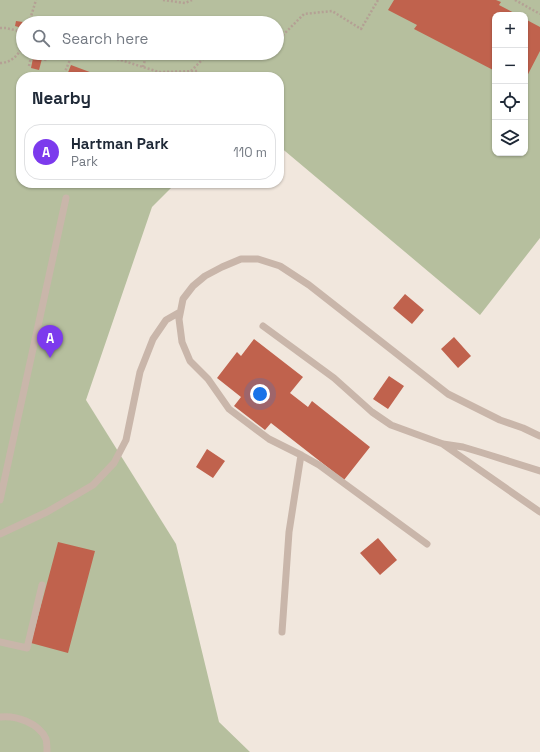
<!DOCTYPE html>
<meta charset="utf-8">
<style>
body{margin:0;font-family:"Space Grotesk",sans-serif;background:#f2f2f3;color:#1f2937}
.controls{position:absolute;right:12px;top:12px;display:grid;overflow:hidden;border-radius:8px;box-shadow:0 1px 3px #0004}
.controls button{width:36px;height:36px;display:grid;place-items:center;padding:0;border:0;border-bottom:1px solid #e0e1e3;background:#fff;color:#1f2937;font:20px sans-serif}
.you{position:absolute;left:260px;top:394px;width:14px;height:14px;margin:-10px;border:3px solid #fff;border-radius:50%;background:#1a73e8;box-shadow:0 0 0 6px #1a73e833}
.badge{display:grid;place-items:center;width:26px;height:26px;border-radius:50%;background:#7c3aed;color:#fff;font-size:13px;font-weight:700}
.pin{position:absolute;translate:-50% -33px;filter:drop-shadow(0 1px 2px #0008)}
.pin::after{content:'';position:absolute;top:21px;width:14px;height:12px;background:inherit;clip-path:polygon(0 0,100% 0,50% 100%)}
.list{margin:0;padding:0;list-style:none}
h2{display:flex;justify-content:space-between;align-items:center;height:52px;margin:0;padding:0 16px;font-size:17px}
h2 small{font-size:13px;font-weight:400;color:#747a83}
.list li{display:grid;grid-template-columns:26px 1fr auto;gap:12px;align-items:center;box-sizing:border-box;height:56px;margin:0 8px 8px;padding:0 8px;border:1px solid #e0e1e3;border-radius:16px}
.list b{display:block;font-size:15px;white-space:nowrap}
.list p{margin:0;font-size:13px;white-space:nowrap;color:#747a83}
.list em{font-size:13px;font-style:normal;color:#747a83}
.icon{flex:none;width:22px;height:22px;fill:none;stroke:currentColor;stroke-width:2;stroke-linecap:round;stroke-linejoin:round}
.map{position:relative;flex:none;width:540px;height:752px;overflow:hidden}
.search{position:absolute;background:#fff;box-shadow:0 1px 3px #0004;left:16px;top:16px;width:268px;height:44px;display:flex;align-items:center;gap:10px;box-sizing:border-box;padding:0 14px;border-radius:22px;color:#747a83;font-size:15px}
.panel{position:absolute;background:#fff;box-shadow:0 1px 3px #0004;left:16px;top:72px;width:268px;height:116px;border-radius:16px}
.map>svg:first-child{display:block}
.green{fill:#b6bf9e;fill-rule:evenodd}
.building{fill:#c0624d}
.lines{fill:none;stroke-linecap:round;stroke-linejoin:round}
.path{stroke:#b4a094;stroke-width:2.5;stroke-dasharray:2 2;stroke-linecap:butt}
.lane{stroke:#c9b6aa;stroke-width:7}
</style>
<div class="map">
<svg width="540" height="752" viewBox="0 0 540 752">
<rect width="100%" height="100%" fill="#f1e7dd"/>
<!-- green -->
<path class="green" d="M0,0h540v238l-60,77 -201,-169v-69h-258v106h155l-24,24 -66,193 90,144 43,178 31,30h-250zM495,15h30v138h-30zM23,23h254v30h-254z"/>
<!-- building -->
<path class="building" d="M394,0h102l5,2 -2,3 19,10h-23v56l-81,-42 3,-4 -29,-15z
M525,19l15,8v24l-15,29z
M16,21l7,1 -1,6 -7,-2z
M34,53l9,2 -4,15 -8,-2z
M71,65l24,9 -1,3h-22l-5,-2z
M405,294l19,16 -12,14 -19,-16z
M454,337l17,19 -13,12 -17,-19z
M254,339l49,38 -13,16 18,14 4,-6 58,46 -26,33 -73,-57 -6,7 -31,-24 7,-9 -24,-19 20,-26 4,4z
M389,376l15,10 -16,23 -15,-10z
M207,449l18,12 -12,17 -17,-11z
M378,538l19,22 -17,15 -20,-22z
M58,542l37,9 -27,102 -37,-10z"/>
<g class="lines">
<!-- path -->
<path class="path" d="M163,0l22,3 7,-3
M515,0l25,14
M29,23l7,-23
M0,28h6l17,4
M277,41l27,-27 28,-3 29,18 17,-29
M98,53l61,19 40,-1
M45,61l2,-8
M0,63c11,0 19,-8 23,-18
M29,66l3,-13
M143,67l4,-14
M191,71l15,-15 23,-3
M64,74l9,-21
M158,77l4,-4"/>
<!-- lane -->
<path class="lane" d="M263,326l71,52 38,34 19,13 52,19 20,3 20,6 57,18
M444,445l96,67
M0,500l66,-302
M0,534l47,-22 46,-27 21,-22 12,-23 14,-68 13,-33 13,-19 14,-8
M427,544l-108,-79 -18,-10 -32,-16 -40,-30 -21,-30 -18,-18 -8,-19 -3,-23 4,-20 10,-13 12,-10 17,-9 19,-8h17l22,7 29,19 139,109 52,26 23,8 17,8
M282,632l7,-100 12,-77
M0,642l27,6 15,-63
M0,717c16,-2 39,6 46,22 1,4 1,9 1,13"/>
</g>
</svg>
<div class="controls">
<button>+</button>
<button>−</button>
<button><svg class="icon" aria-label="locate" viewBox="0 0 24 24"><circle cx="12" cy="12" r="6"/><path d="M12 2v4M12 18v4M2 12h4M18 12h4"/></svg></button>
<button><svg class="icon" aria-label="layers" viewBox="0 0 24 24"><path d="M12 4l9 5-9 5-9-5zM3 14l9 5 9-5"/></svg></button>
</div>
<div class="you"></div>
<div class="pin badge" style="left:50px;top:358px">A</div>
<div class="search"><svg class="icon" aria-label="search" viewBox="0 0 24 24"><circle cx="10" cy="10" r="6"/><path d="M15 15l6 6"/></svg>Search here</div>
<section class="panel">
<h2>Nearby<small></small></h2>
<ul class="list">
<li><span class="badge">A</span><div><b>Hartman Park</b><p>Park</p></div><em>110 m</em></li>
</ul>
</section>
</div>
